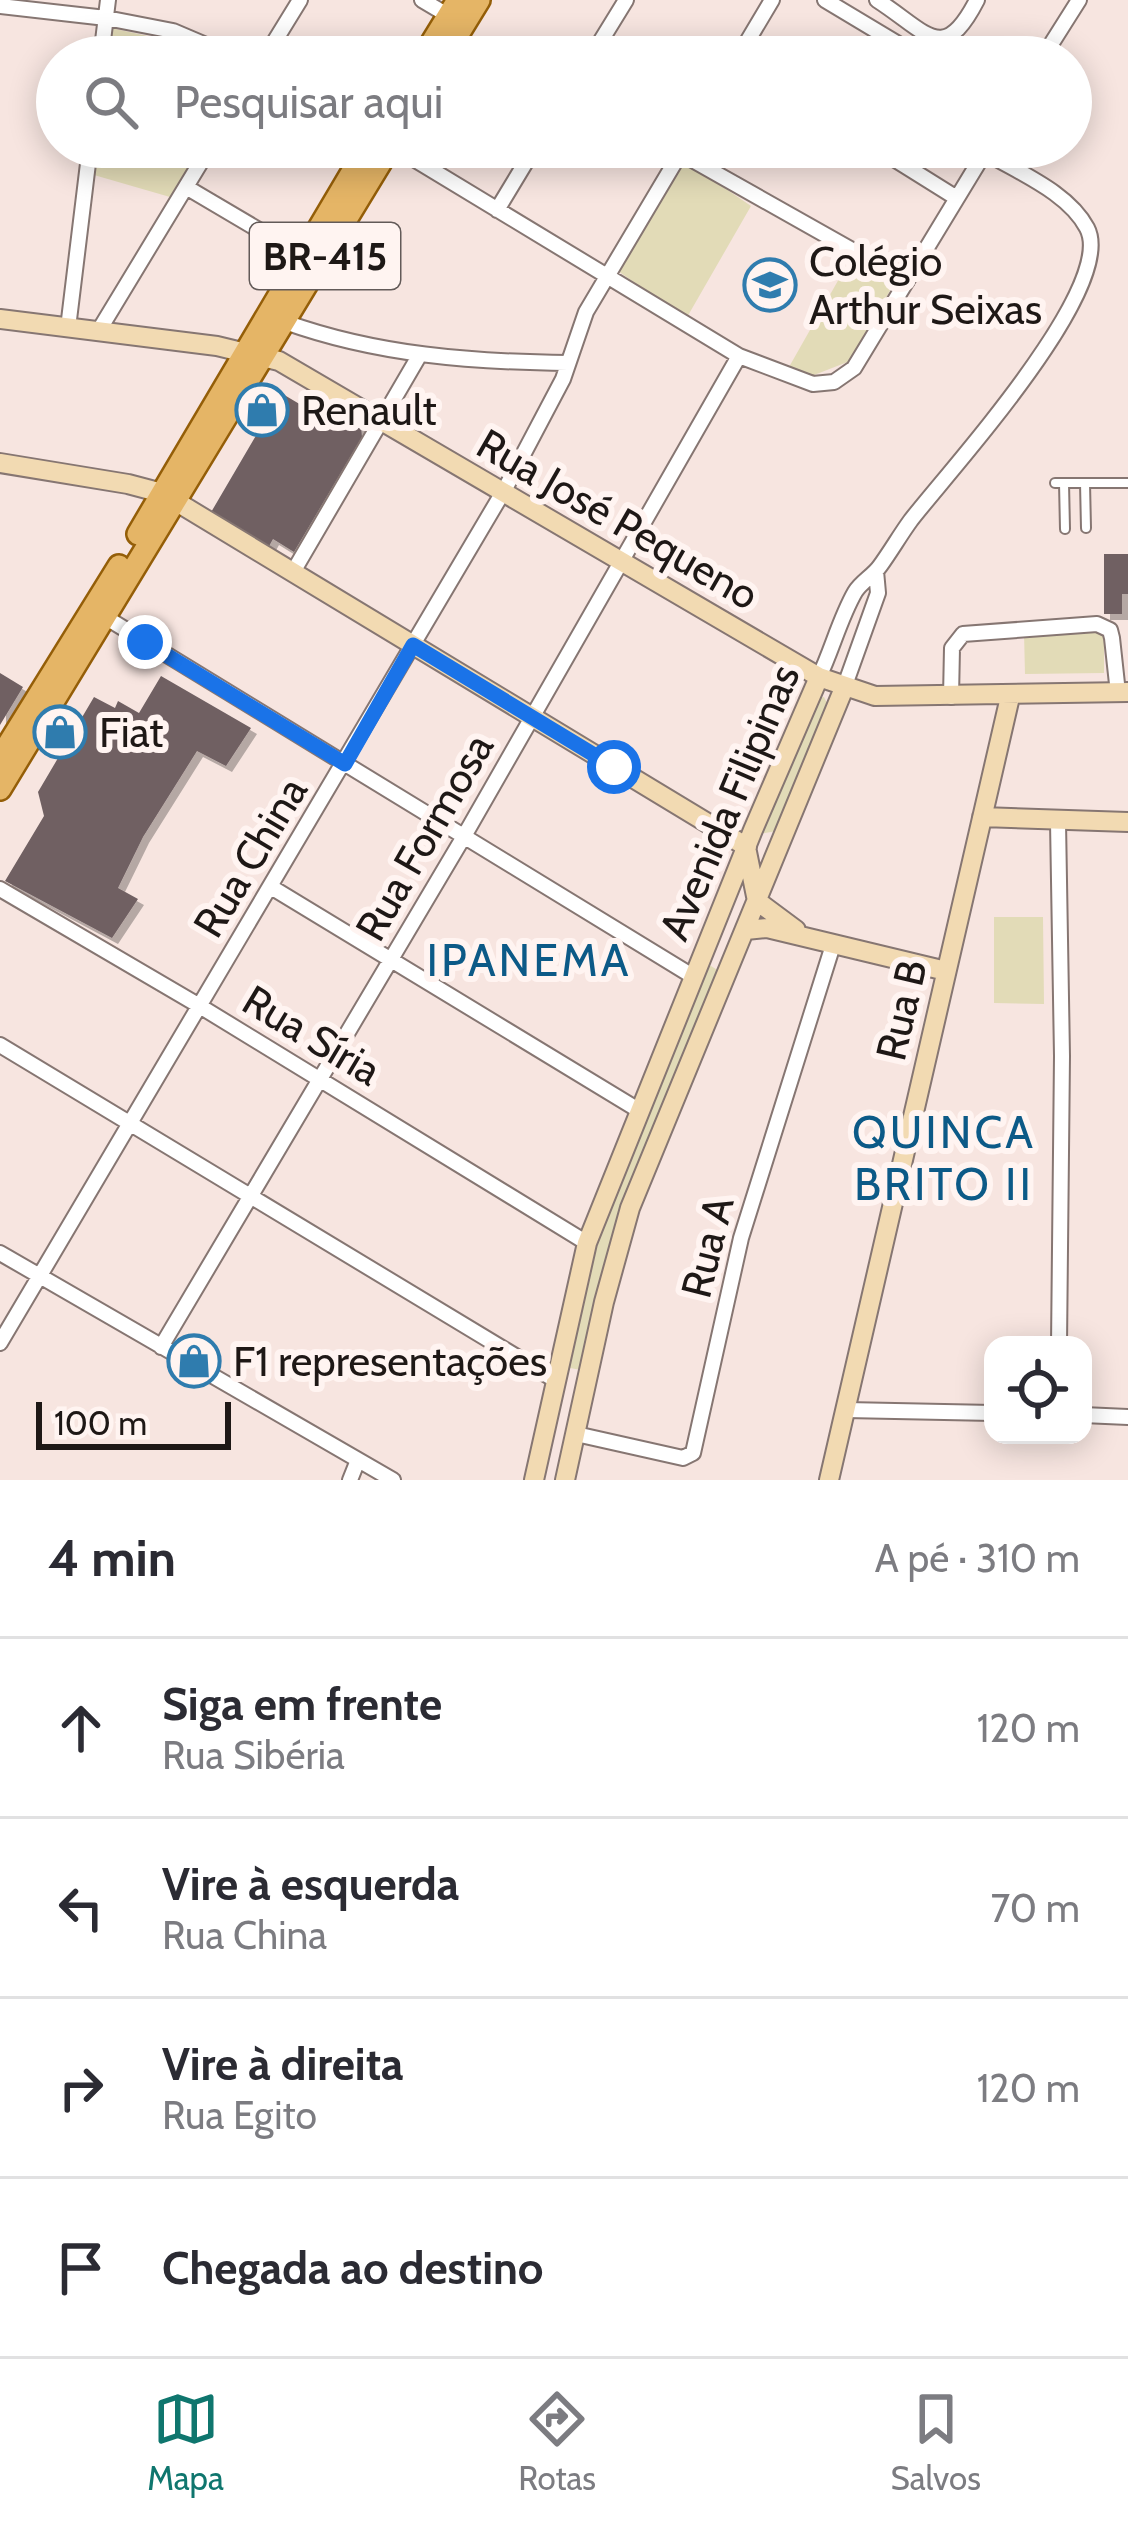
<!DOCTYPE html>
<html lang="pt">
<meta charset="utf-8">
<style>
body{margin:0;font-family:Cabin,sans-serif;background:#f7f7f7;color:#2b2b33}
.controls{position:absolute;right:36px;bottom:36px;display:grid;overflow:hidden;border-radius:24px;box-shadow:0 6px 30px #0003}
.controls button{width:108px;height:108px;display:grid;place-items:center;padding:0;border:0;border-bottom:3px solid #e1e1e2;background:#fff;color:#2b2b33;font:60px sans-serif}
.scale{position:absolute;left:36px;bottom:30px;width:195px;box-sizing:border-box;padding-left:12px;border:6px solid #1e1816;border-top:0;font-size:33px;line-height:42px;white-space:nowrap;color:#1e1816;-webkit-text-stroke:9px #fff4f1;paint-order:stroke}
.stop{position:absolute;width:36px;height:36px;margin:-27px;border:9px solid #1a73e8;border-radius:50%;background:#fff}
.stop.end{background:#1a73e8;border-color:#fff;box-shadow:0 3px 12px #0008}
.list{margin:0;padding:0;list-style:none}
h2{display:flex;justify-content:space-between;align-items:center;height:156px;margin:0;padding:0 48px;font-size:51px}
h2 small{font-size:39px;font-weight:400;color:#7c7c81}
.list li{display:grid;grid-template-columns:78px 1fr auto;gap:36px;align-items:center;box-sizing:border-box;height:180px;padding:0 48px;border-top:3px solid #e1e1e2}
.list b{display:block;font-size:45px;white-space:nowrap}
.list p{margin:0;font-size:39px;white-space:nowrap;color:#7c7c81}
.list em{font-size:39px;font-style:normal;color:#7c7c81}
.icon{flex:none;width:66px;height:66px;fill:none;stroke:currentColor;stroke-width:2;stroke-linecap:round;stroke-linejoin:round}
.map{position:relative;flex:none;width:1128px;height:1480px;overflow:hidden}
.search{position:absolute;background:#fff;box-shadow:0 6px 30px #0003;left:36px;right:36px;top:36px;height:132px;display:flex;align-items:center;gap:30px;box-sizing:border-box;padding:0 42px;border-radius:66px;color:#7c7c81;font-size:45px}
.sheet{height:876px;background:#fff}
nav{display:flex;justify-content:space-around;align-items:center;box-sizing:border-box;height:168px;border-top:3px solid #e1e1e2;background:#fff;font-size:33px;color:#7c7c81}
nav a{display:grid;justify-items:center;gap:6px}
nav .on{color:#0f766e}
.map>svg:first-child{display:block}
.green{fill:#e2dbb7}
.building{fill:#6f6062;filter:url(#shadow)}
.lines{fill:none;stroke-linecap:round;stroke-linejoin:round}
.lane-casing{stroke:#867672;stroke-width:12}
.street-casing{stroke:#867672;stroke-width:18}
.secondary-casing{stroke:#867672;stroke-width:22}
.primary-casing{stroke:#945e08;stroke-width:26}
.lane{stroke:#fff;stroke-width:8}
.street{stroke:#fff;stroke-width:14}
.secondary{stroke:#f2dab2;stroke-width:18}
.primary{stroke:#e5b566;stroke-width:21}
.route{stroke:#1a73e8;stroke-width:15}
.labels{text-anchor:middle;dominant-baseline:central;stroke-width:12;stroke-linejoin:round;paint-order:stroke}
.shield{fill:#fff4f1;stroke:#625a58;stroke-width:3}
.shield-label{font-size:39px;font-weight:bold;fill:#1e1816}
.poi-label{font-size:42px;fill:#1e1816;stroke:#fff4f1;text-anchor:start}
.street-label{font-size:42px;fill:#1e1816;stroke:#fff4f1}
.neighbourhood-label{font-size:45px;letter-spacing:3px;fill:#0c5a87;stroke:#fff4f1}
</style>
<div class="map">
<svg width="1128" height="1480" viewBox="0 0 1128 1480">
<defs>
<filter id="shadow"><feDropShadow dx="6" dy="6" stdDeviation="0" flood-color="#0004"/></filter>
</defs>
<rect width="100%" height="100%" fill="#f7e5e0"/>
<!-- green -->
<path class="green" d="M111,28l64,14 39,15h-107z
M97,147h104l-31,50 -76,-22z
M685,161l66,45 -65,113 -68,-48z
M848,263l44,24 -42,74 -41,16 -20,-10z
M1104,631v42l-79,1 -1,-41z
M824,697l4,8 -51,126 -18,3 60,-136z
M994,917h49l1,87 -50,-1z
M711,966l11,7 -113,276 -21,115 -7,6 -11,-2 -4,-5 23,-109 115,-287z"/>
<!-- building -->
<path class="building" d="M281,393l52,31 6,-11 22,13 1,11 -68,115 -21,-13 -5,9 -58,-34z
M1104,554h24v40h-6v20h-18z
M0,673l23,14 -23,38z
M161,676l90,52 -25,38 -29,-15 -54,86 -25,51 20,11 -26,39 -107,-57 39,-65 -6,-24 56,-95 21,11 3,-7 21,12z"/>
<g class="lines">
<!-- lane casing -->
<g class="lane-casing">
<path id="lane" d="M1055,483h73
M1064,483l1,46
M1085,483l1,45"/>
</g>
<!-- street casing -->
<g class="street-casing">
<path id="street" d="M422,0l27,16
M825,0l95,57
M877,0c50,32 66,66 100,0
M0,6l106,12 67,13 61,26
M101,57l7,-57
M265,57l35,-57
M591,57l35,-57
M738,57l34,-57
M1043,57l36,-57
M394,147l345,209 74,28 21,-2 20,-14 134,-221
M875,147l80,50
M680,153l227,128
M186,187l117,69
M497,210l38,-63
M285,322c92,33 187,40 283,41
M68,328l22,-181
M98,332l112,-185
M293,572l126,-216
M105,617l589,360
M819,677c13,-27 21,-59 36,-85 6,-10 18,-16 25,-26 11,-15 20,-31 31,-46 37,-48 207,-233 176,-292 -19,-36 -68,-55 -102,-76
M844,688l34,-95 -2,-22
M951,697l1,-49 11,-14 134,-10 13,6 2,8 6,55
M1058,822l4,234 -3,289
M271,887l369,224
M0,889l198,116 389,238
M0,1045l555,335
M0,1253l393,227
M0,1343l506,-856 57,-108 23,-67 98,-165
M161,1347l302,-509 276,-482
M846,1410l147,3
M1083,1415l45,2
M576,1434l107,24 10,-5 48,-215 92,-293
M350,1480l8,-20"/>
</g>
<!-- secondary casing -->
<g class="secondary-casing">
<path id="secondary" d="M0,319l217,27 62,15 540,316 56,19 253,-4
M0,463l128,21 34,9 585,354
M982,817l146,5
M747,852l10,49 39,29
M746,930l21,-2 179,43
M534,1480l53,-237 166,-413 66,-153
M565,1480l39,-178 26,-94 214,-520
M829,1480l181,-783"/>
</g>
<!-- primary casing -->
<g class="primary-casing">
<path id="primary" d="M423,57l35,-57
M444,57l35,-57
M138,534l229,-387
M0,758l119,-192
M0,789l390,-642"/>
</g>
<!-- lane -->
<use href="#lane" class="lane"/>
<!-- street -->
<use href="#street" class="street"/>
<!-- secondary -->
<use href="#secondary" class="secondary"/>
<!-- primary -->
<use href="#primary" class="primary"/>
</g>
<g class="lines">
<!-- route -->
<path class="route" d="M145,642l200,122 68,-119 201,122"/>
</g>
<!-- icons -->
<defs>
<g id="school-ring" transform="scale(2.7)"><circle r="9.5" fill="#fff4f1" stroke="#2f7cae" stroke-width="1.5"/><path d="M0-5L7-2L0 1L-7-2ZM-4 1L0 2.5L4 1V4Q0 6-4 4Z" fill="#2f7cae"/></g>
<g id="shop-ring" transform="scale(2.7)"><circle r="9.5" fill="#fff4f1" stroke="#2f7cae" stroke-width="1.5"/><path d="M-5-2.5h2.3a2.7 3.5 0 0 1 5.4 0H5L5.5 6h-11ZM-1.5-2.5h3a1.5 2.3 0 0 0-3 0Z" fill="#2f7cae"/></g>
</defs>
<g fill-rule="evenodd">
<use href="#school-ring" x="770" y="285"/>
<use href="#shop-ring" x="262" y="410"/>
<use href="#shop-ring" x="60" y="732"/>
<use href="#shop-ring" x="194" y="1361"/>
</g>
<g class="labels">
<!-- shield labels -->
<rect class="shield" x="250" y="223" width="150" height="66" rx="9"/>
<g class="shield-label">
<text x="325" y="256">BR-415</text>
</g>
<!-- poi labels -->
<g class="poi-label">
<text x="809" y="261">Colégio<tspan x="809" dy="48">Arthur Seixas</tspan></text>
<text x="301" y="410">Renault</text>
<text x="99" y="732">Fiat</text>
<text x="233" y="1361">F1 representações</text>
</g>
<!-- street labels -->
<g class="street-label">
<text transform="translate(618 519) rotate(30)">Rua José Pequeno</text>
<text transform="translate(729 802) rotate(-67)">Avenida Filipinas</text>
<text transform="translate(424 837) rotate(-60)">Rua Formosa</text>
<text transform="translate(250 857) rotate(-59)">Rua China</text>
<text transform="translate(901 1010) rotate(-77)">Rua B</text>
<text transform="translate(312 1035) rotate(31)">Rua Síria</text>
<text transform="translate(707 1247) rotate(-76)">Rua A</text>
</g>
<!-- neighbourhood labels -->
<g class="neighbourhood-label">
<text x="529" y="960">IPANEMA</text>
<text x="944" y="1132">QUINCA<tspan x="944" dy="52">BRITO II</tspan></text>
</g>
</g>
</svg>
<div class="controls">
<button><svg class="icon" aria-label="locate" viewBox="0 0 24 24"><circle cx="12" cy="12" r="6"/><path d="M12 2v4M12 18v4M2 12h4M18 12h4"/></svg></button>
</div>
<div class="scale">100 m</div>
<div class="stop" style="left:614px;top:767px"></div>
<div class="stop end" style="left:145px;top:642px"></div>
<div class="search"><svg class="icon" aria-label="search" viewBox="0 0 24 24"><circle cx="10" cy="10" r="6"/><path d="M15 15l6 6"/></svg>Pesquisar aqui</div>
</div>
<section class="sheet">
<h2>4 min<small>A pé · 310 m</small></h2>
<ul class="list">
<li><svg class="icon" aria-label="ahead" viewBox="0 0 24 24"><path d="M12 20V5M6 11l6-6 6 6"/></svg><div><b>Siga em frente</b><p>Rua Sibéria</p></div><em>120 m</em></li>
<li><svg class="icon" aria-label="left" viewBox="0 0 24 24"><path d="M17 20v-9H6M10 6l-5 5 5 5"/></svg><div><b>Vire à esquerda</b><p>Rua China</p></div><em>70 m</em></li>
<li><svg class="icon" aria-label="right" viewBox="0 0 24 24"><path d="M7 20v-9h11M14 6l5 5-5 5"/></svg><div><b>Vire à direita</b><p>Rua Egito</p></div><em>120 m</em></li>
<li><svg class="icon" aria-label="arrive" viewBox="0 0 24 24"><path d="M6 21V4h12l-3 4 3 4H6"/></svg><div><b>Chegada ao destino</b></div></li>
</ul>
</section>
<nav>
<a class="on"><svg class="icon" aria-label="map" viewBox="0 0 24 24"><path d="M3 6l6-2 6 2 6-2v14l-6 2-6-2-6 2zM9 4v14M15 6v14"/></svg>Mapa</a>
<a><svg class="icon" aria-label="directions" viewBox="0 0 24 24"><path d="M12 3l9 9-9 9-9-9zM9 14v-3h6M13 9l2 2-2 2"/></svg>Rotas</a>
<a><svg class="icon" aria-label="saved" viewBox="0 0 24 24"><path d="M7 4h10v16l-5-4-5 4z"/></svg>Salvos</a>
</nav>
